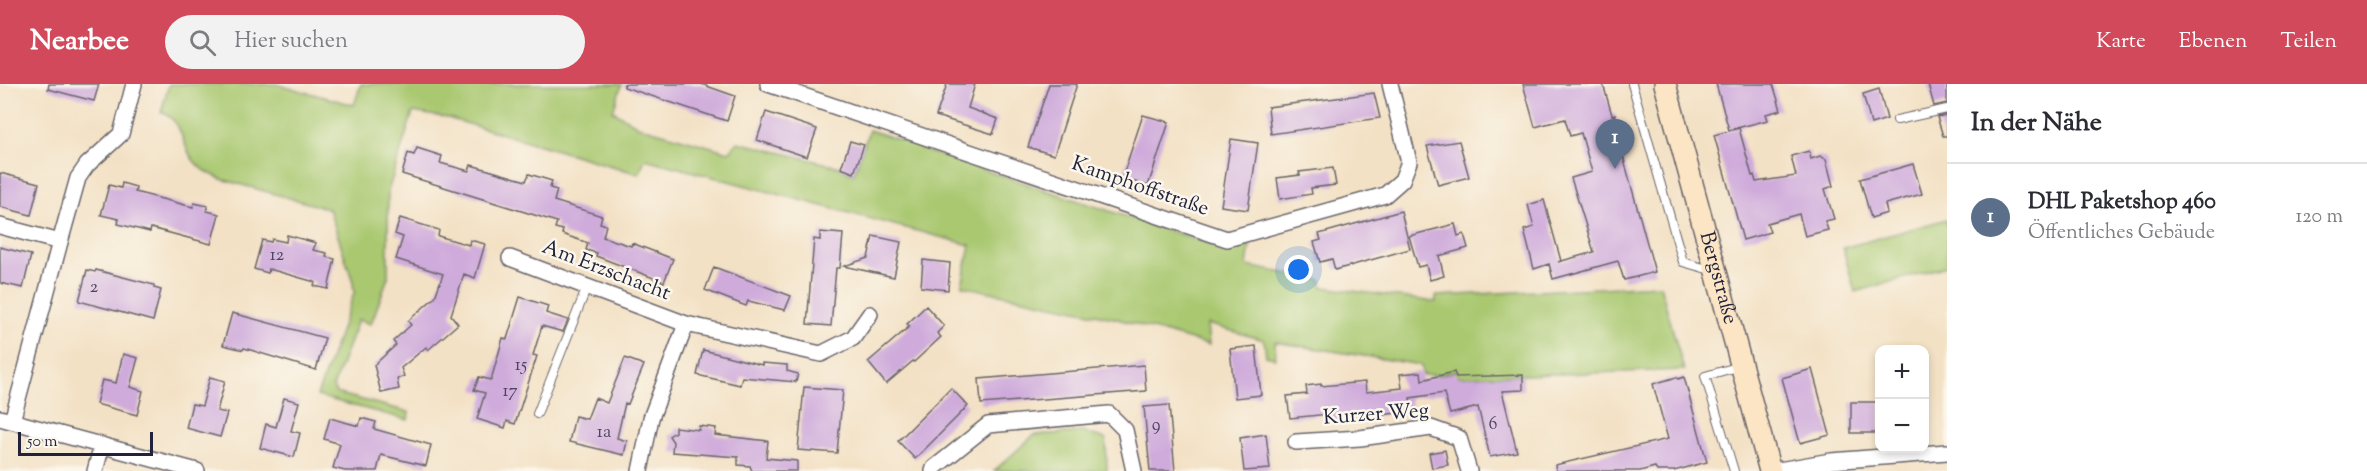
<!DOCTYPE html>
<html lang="de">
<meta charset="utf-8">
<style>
body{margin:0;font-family:"Sorts Mill Goudy",serif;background:#f2f2f3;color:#2b2b33}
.controls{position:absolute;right:18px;bottom:18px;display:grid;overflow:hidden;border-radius:12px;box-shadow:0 3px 9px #0003}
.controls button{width:54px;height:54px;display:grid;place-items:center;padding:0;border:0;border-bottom:2px solid #e1e1e2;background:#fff;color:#2b2b33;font:30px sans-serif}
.scale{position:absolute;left:18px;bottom:15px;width:135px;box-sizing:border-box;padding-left:6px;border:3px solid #22223b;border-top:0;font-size:16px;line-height:21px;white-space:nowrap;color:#22223b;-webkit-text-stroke:4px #fbf7ec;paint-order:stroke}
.you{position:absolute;left:1299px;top:186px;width:21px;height:21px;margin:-15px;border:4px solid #fff;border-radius:50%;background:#1a73e8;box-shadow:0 0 0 9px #1a73e833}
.badge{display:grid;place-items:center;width:39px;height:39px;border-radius:50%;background:#d1495b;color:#fff;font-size:20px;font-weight:700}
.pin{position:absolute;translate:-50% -50px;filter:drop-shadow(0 2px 3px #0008)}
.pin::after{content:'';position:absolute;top:32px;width:21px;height:18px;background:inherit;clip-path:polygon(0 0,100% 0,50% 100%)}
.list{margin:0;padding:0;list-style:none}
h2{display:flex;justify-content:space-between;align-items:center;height:78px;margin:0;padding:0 24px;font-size:26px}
h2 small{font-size:20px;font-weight:400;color:#7c7c81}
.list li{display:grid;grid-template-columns:39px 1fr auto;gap:18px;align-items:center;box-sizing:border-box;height:108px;padding:0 24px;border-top:2px solid #e1e1e2}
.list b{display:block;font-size:22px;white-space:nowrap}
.list p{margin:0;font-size:20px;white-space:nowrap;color:#7c7c81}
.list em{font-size:20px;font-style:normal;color:#7c7c81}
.icon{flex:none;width:33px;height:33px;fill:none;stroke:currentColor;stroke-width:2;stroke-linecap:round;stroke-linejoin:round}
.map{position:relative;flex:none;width:1947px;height:387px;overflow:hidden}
header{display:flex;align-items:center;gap:36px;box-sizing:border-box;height:84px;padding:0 30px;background:#d1495b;color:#fff}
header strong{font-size:28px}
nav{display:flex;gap:33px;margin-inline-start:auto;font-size:21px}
.search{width:420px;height:54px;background:#f2f2f3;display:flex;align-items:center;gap:15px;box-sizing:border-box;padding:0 21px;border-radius:33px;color:#7c7c81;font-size:22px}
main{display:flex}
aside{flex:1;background:#fff}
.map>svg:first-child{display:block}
.green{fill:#a9c870;stroke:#667556;stroke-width:1.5}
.building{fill:#cfabdb}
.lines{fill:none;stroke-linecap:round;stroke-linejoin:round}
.service-casing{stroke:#6b656b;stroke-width:10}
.minor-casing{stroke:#6b656b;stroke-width:18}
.secondary-casing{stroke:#6b656b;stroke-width:24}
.service{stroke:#fff;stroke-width:8}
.minor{stroke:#fff;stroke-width:15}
.secondary{stroke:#fce5c4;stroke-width:21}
.labels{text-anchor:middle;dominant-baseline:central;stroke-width:5;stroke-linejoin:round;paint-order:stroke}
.number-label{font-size:18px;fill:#4d4463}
.street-label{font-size:21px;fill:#22223b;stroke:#fbf7ec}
</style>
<header>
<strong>Nearbee</strong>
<div class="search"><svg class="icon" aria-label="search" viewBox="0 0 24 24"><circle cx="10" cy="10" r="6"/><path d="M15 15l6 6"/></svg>Hier suchen</div>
<nav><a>Karte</a><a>Ebenen</a><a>Teilen</a></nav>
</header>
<main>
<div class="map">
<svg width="1947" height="387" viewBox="0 0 1947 387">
<rect width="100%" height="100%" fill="#fbf7ec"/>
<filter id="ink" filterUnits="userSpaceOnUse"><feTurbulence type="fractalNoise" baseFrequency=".0167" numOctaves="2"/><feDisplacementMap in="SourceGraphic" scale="12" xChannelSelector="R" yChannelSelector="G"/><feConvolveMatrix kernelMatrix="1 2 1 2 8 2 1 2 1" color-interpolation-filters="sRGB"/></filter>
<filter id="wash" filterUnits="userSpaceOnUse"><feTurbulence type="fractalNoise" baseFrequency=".008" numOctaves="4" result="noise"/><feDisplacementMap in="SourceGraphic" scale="24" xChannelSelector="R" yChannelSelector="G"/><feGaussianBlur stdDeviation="1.35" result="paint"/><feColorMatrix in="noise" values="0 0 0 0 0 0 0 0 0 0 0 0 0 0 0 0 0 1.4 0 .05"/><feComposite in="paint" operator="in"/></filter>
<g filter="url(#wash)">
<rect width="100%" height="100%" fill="#f3e1c5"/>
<!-- green -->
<path class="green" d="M169,0h107l78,21 7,-21h261l-9,27 25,15 91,26 9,-10 102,25 14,7 15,-44 49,16 2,3 293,96h37l-3,21 74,14 2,7 113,15v-6l224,-11 24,85 -226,7 -2,-6 -17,4h-16l-2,-10 -146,-23 1,16 -10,-2 -2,-16 -57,-16 2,21 -95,-27 -152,-32 8,-41 -325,-86 -6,15 -191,-56 -35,-6 -25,79v86l-17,47 -13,-4 -25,67 3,6 73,19 -1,8 -91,-24 37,-103 -1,-11 -24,-73 -108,-30c-10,-5 -20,-9 -27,-18 -14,-18 -10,-40 -33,-49z
M1947,135v47l-92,26 -12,-44z
M1083,348l23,7 1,32h-113l40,-36z"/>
<g id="blocks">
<!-- building -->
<path class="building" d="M49,0h50l-5,17 -46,-12z
M624,0h77l34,12 -8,25 -103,-34z
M947,0h28l-7,24 30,11 -5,15 -57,-18z
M1049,0h28l-23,71 -26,-8z
M1523,0h80l9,31 3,-1 6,23 -3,1 37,134 -31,8 -6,-19 -65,18 -4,-15 -15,5 -10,-39 10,-3 -6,-22 16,-5 17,61 -3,1 36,-10 -23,-74 21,-6 -11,-39 -11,3 -5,-17 -30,8z
M1716,0h57l8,26 -15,4 2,6 -39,10z
M1928,0h19v19l-13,3z
M1879,5l8,30 -16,5 -8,-30z
M1374,9l6,25 -109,16 -3,-27z
M766,28l51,17 -10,28 -50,-17z
M1143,31l26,7 -21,64 -26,-8z
M1947,31v21h-4l-6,-19z
M1739,44l13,48 2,-1 2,7 40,-6 -5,-20 18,-5 2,8 9,-3 6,3 7,27 -8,3 9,30 -9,2 3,9 -23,6 -6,-22 -32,9 3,9 -27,8 -29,-105z
M1231,55l27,4 -10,67 -27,-4z
M850,57l14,4 -10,28 -13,-5z
M1459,57l10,36 -31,8 -11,-39z
M417,64l25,8 -2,7 29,8 2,-6 55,16 3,-7 23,7 -2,7 7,2 -3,11 48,15 -2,7 6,2 -3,12 28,9 1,-3 41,16 -9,23 -68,-26 1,-3 -11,-3 2,-7 -26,-9 1,-4 -8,-2 2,-6 -155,-48 6,-21 6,2z
M1913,80l9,30 -37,10 2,9 -16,5 -11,-39z
M1333,84l3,17 -25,3 1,6 -32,5 -3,-21 23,-3 -1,-3z
M0,89l39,10 -8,32 -31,-8z
M122,99l14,4 -1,5 58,15 1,-4 14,3 -1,5 12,3 -8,30 -60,-16 -1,4 -32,-8 1,-5 -18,-4 8,-30 12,3z
M1401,127l9,38 -75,21 -3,-11 -12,3 -6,-20 7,-2 -2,-6z
M400,134l39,12 -1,6 31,9 1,-5 15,4 -10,34 -11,-4 -13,41 7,9 -30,26 -2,-3 -25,21 3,8 -7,3 2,10 -18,4 -7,-28 22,-20 -3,-4 18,-16 -3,-4 27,-24 8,-23 -47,-15 7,-22 -8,-3z
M1455,140l3,12 6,-2 4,14 -29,8 5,20 -14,4 -4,-15 -8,2 -9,-31z
M820,148l23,2 -3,34h-4l-5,58 -24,-2 7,-85 6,1z
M287,151l29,8 -3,7 14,3 -1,4 9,2 -7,30 -14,-3 1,-4 -46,-13 -1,4 -14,-4 8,-29 9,2 1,-3 14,3z
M873,152l28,6 -7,35 -50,-11 24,-8z
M0,163l31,8 -8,33 -23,-5z
M923,176l27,3 -2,27 -27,-3z
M714,183l77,29 -6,14 -37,-9 -2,5 -41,-16z
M87,186l8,2 1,-2 58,15v3l7,2 -8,31 -74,-20z
M520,213l28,9 -2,7 22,7 -5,12 -21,-6 -9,29 4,1 -22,68 -8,-3 -2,7 -28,-9 8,-26 -11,-3 5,-13 12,3 12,-42 4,1z
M926,222l18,20 -7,7 4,4 -27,25 -1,-1 -27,23 -18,-22 42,-36 -3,-2z
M232,229l93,25 -9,32 -72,-22 -1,2 -20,-5z
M1256,262l5,49 -26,3 -5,-49z
M703,266l59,15v-2l25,2v6l11,3 -2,8 -54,-5 -2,8 -43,-10z
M123,270l15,4 -8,29 13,4 -6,24 -41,-11 6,-24 14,3z
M625,274l19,7 -16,39 -3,-1 -8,35 10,3 -3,14 -55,-13 6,-26 12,3 8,-21 12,5z
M1144,281l2,26 -165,13 -2,-25z
M1812,285l18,66 -30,8 -18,-65z
M1421,288l1,8 32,-8 2,5 67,-2v15l-21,1 15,61 -27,5 -12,-50 -28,7 -6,-21 -34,5 1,13 -81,11 -1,-8 -39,4 -3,-22 20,-2 -1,-8 15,-2v2l44,-4 1,10 36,-4 -2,-14z
M210,293l15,4 -8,30 10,2 -7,24 -34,-9 6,-24 10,2z
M1677,293l1,2 6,-2 23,85 -33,9h-17l-2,-4 -15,4h-84l-1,-6 113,-26 -15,-55z
M804,303l39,3 -6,63 -39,-3z
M951,304l17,18 -53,53 -17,-18z
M284,314l15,4 -8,29 9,2 -6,24 -34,-9 6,-24 10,3z
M1851,318h29v31h-29z
M1169,321l6,66h-25l-6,-64z
M330,334l29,8 2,-8 15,4 -2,7 57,16 -5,21 -45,-11 -4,16h-32l-12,-3 7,-24 -16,-5z
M699,342l17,2 -1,7 53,6 -2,17 31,3v10h-45l-2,-5 -12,-1v-8l-66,-5 1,-10 -4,-6 6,-4v-5l24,3z
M1266,350l4,35 -26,2 -4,-33z
M1445,366l3,15 -16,3 -3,-15z"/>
</g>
</g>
<g filter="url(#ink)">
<use href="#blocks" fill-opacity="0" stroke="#6b656b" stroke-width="1.5"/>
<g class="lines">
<!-- service casing -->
<g class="service-casing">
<path id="service" d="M1632,0l51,178 31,9
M1897,36l50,-11
M537,330l50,-127
M1734,387l-29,-95 35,-10"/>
</g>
<!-- minor casing -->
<g class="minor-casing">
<path id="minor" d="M768,0l459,155 158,-44 17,-15 7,-18 -19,-78
M0,142l60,16 -48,179
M60,158l18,-64 9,-13 34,-31 13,-50
M510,174l176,66
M0,334l197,53
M1296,358l64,-4 71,-10 28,10 10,33
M95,387l7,-26
M640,387l11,-53 35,-94 135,30 32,-16 17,-24
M933,387l1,-3 54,-43 121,-11 16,16 9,41
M1773,387l58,-10 116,-9"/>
</g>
<!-- secondary casing -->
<g class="secondary-casing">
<g id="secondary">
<path id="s1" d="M1665,0l105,387"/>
</g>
</g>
<!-- service -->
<use href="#service" class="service"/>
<!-- minor -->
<use href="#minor" class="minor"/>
<!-- secondary -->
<use href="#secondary" class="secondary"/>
</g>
</g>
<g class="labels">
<!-- number labels -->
<g class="number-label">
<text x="277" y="172">12</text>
<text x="94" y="204">2</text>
<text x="521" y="282">15</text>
<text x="510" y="308">17</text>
<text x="1493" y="341">6</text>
<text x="1156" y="342">9</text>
<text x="604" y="349">1a</text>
</g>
<!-- street labels -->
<g class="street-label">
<text transform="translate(1140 103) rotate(19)">Kamphoffstraße</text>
<text transform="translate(606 187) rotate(21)">Am Erzschacht</text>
<text stroke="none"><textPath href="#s1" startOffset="201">Bergstraße</textPath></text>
<text transform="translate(1376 331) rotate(-4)">Kurzer Weg</text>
</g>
</g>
</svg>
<div class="controls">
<button>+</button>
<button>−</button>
</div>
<div class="scale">50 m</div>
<div class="you"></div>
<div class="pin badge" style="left:1615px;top:85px;background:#5c6f8a">1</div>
</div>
<aside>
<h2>In der Nähe<small></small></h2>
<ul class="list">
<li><span class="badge" style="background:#5c6f8a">1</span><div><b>DHL Paketshop 460</b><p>Öffentliches Gebäude</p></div><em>120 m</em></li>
</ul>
</aside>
</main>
